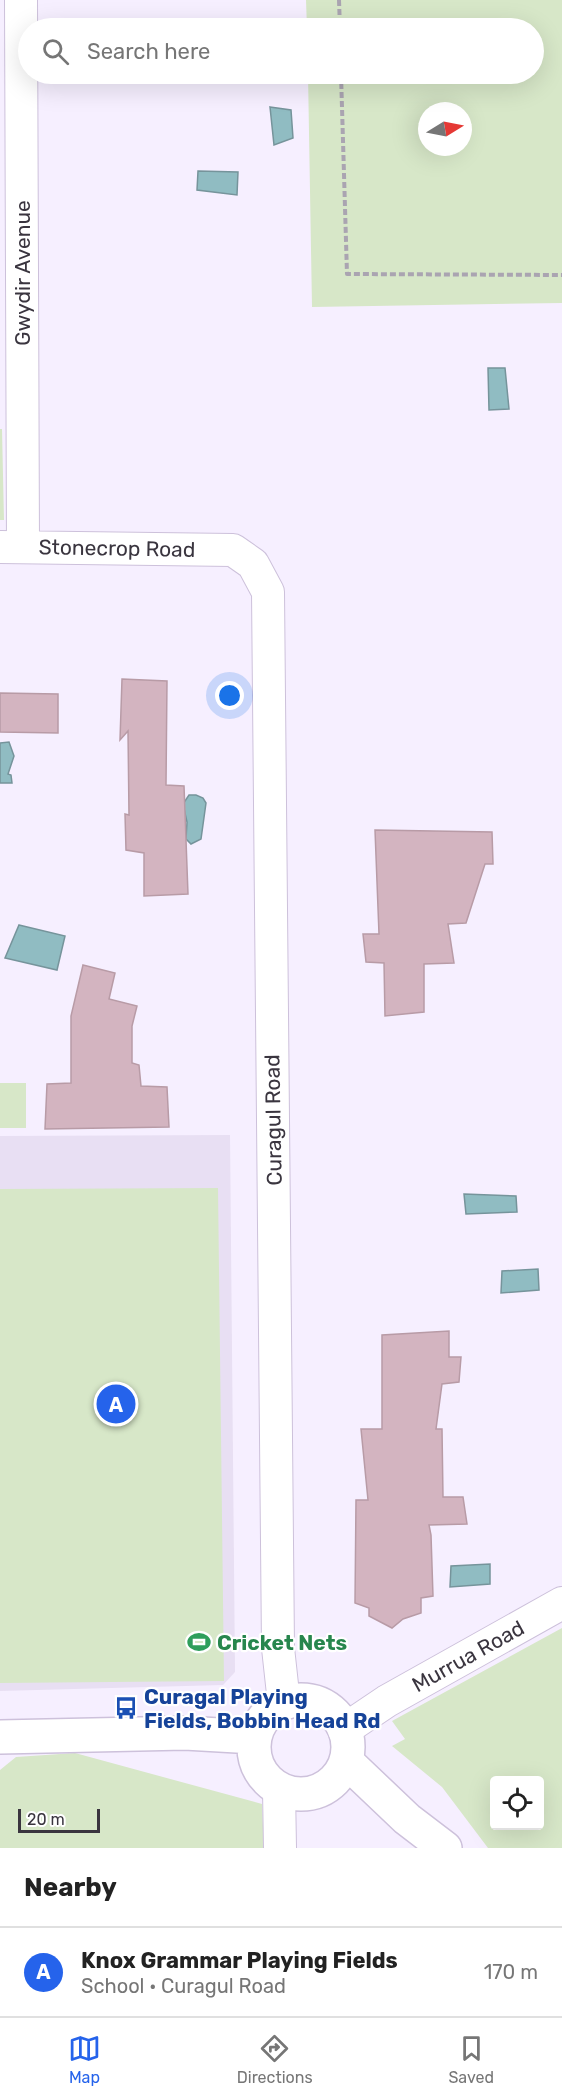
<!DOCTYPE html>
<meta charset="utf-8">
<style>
body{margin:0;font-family:Rubik,sans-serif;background:#f2f2f2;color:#222}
.controls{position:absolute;right:18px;bottom:18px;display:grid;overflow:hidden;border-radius:6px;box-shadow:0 6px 24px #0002}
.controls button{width:54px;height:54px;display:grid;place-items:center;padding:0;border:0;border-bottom:2px solid #e0e0e0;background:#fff;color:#222;font:30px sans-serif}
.compass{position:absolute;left:418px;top:102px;width:54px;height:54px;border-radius:50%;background:#fff;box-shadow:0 6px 24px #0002;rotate:80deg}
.scale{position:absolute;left:18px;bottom:15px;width:82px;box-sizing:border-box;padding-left:6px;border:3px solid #3a353f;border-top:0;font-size:16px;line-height:21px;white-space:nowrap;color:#3a353f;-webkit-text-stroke:4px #fff;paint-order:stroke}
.you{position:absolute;left:230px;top:696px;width:21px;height:21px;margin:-15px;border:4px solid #fff;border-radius:50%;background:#1a73e8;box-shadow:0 0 0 9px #1a73e833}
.badge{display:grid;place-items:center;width:39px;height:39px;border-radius:50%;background:#2563eb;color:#fff;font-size:20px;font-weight:700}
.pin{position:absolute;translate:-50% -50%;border:3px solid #fff;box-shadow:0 2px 6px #0006}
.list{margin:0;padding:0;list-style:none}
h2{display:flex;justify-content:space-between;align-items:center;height:78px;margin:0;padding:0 24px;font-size:26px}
h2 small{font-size:20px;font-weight:400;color:#767676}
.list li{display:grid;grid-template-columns:39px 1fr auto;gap:18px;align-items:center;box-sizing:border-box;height:90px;padding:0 24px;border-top:2px solid #e0e0e0}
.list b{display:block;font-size:22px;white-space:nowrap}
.list p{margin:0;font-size:20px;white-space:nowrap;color:#767676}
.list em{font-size:20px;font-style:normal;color:#767676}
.icon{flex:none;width:33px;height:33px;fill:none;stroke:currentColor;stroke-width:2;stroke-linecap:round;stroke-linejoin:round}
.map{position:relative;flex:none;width:562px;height:1848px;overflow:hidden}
.search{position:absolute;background:#fff;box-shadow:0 6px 24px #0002;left:18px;right:18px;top:18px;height:66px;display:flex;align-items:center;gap:15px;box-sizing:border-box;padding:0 21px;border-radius:33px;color:#767676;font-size:22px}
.sheet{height:168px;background:#fff}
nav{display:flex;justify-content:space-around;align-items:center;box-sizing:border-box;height:84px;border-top:2px solid #e0e0e0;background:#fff;font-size:16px;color:#767676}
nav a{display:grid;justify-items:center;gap:3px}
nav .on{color:#2563eb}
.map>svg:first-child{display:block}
.built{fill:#e8dff3}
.green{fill:#d7e7c8;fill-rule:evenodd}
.water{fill:#90bcc2;stroke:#76949b;stroke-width:1.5}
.building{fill:#d3b4c0;stroke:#b89ba6;stroke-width:1.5}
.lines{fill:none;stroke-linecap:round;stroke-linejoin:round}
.minor-casing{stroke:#cdc1db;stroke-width:34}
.secondary-casing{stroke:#cdc1db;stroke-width:36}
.path{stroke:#aaa4b1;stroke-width:4;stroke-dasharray:6 3;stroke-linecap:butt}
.minor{stroke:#fff;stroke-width:32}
.secondary{stroke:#fff;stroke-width:33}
.labels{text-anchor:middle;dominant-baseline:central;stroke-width:4.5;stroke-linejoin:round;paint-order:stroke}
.street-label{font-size:21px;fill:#3a353f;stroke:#fff}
.leisure-label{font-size:21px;font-weight:bold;fill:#27864d;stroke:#fff;text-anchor:start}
.transit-label{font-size:21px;font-weight:bold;fill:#164399;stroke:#fff;text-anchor:start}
</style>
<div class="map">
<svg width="562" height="1848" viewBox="0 0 562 1848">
<rect width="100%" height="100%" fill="#f6efff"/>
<!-- built -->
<path class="built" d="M230,1135l5,537 -12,13 -223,6v-555z"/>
<!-- green -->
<path class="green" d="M306,0h256v303l-250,4 -4,-233h226v-46h-227zM427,111h36v36h-36z
M0,429h2l2,91h-4z
M0,1083h26v45h-26z
M218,1188l6,493 -224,2v-494z
M562,1628v220h-74l-46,-61 -50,-41 13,-7 -13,-18zM494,1780h46v46h-46z
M75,1753l187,51 2,44h-264v-78l16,-13z"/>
<!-- water -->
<path class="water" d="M270,107l21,3 2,28 -19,7z
M198,171l40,1 -1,23 -40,-5z
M488,368h17l4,41 -20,1z
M9,742l5,14 -6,18 3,1 1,8h-12v-40z
M189,795h7l7,3 3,5 -5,36 -10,5 -5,-5 1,-17 -4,-18z
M19,925l46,11 -8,34 -52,-12z
M464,1194l52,2 1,16 -51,2z
M538,1269l1,21 -38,3 1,-22z
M490,1564v20l-40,3 1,-21z"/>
<!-- building -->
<path class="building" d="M122,679l45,2 -1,104 18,1 4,108 -44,2v-43l-18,-3 -1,-36 4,1 -1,-84 -8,9z
M0,693l58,1v39l-58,-1z
M375,830l117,2 1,32h-8l-19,59 -18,1 6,39 -30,1v48l-39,4 -1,-53 -18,-1 -3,-28h16z
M83,965l32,8 -6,26 28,7 -5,20v37l7,2 2,21 26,1 2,40 -124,2 2,-45 24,-1v-67z
M449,1331v26h12l-2,25 -17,2 -6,45h6l1,68h20l4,27 -38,1 2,10 2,61 -12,2v15l-18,6 -11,9 -23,-12v-8l-14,-5 1,-103h12l-7,-71h21v-94z"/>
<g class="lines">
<!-- minor casing -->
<g class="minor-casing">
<path id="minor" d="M21,0l2,547
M0,547l233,3 20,14 15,28 10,1056 6,55
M344,1730l43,-29 175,-98
M279,1790l1,58"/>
</g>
<!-- secondary casing -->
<g class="secondary-casing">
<path id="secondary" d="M254 1747a47 47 0 1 1 94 0a47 47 0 1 1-94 0Z
M0,1737l185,-4 69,4
M346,1761l61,58 38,29"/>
</g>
<!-- path -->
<path class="path" d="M339,0l1,28
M341,74l6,200 215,1"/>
<!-- minor -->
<use href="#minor" class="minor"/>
<!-- secondary -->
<use href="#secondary" class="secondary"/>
</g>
<!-- icons -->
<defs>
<g id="stadium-bare" transform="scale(1.8)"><path d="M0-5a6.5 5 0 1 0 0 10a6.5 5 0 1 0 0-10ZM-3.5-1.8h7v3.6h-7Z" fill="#2e9e5b" stroke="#fff" stroke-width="2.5" paint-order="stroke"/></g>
<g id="bus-bare" transform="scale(1.8)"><path d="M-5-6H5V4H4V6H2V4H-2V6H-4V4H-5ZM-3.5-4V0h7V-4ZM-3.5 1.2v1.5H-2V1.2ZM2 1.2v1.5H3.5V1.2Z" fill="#1a4fb4" stroke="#fff" stroke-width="2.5" paint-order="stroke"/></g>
</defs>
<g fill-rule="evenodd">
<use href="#stadium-bare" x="199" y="1642"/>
<use href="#bus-bare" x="126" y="1708"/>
</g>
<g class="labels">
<!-- street labels -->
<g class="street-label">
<text transform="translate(22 273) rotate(-90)">Gwydir Avenue</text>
<text transform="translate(117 548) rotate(1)">Stonecrop Road</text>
<text transform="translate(273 1120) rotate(-91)">Curagul Road</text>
<text transform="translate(468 1656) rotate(-29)">Murrua Road</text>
</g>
<!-- leisure labels -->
<g class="leisure-label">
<text x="217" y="1642">Cricket Nets</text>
</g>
<!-- transit labels -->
<g class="transit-label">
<text x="144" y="1696">Curagal Playing<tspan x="144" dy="24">Fields, Bobbin Head Rd</tspan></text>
</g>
</g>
</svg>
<div class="controls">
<button><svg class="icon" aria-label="locate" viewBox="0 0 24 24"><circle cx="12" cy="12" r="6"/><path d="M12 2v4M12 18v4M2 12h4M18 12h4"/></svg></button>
</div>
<svg class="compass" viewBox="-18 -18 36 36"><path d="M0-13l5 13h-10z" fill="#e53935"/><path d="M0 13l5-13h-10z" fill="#767676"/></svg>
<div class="scale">20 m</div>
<div class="you"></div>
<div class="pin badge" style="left:116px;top:1404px">A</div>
<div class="search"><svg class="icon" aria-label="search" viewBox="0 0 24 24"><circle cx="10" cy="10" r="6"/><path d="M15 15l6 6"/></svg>Search here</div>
</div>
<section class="sheet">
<h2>Nearby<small></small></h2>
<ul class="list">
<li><span class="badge">A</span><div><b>Knox Grammar Playing Fields</b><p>School · Curagul Road</p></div><em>170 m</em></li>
</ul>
</section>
<nav>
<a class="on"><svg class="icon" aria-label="map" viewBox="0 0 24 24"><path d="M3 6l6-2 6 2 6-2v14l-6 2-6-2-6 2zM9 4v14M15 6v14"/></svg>Map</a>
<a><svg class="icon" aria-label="directions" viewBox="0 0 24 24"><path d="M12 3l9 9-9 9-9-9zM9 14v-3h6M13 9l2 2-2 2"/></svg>Directions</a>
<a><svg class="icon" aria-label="saved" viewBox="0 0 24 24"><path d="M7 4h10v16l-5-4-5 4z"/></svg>Saved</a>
</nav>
